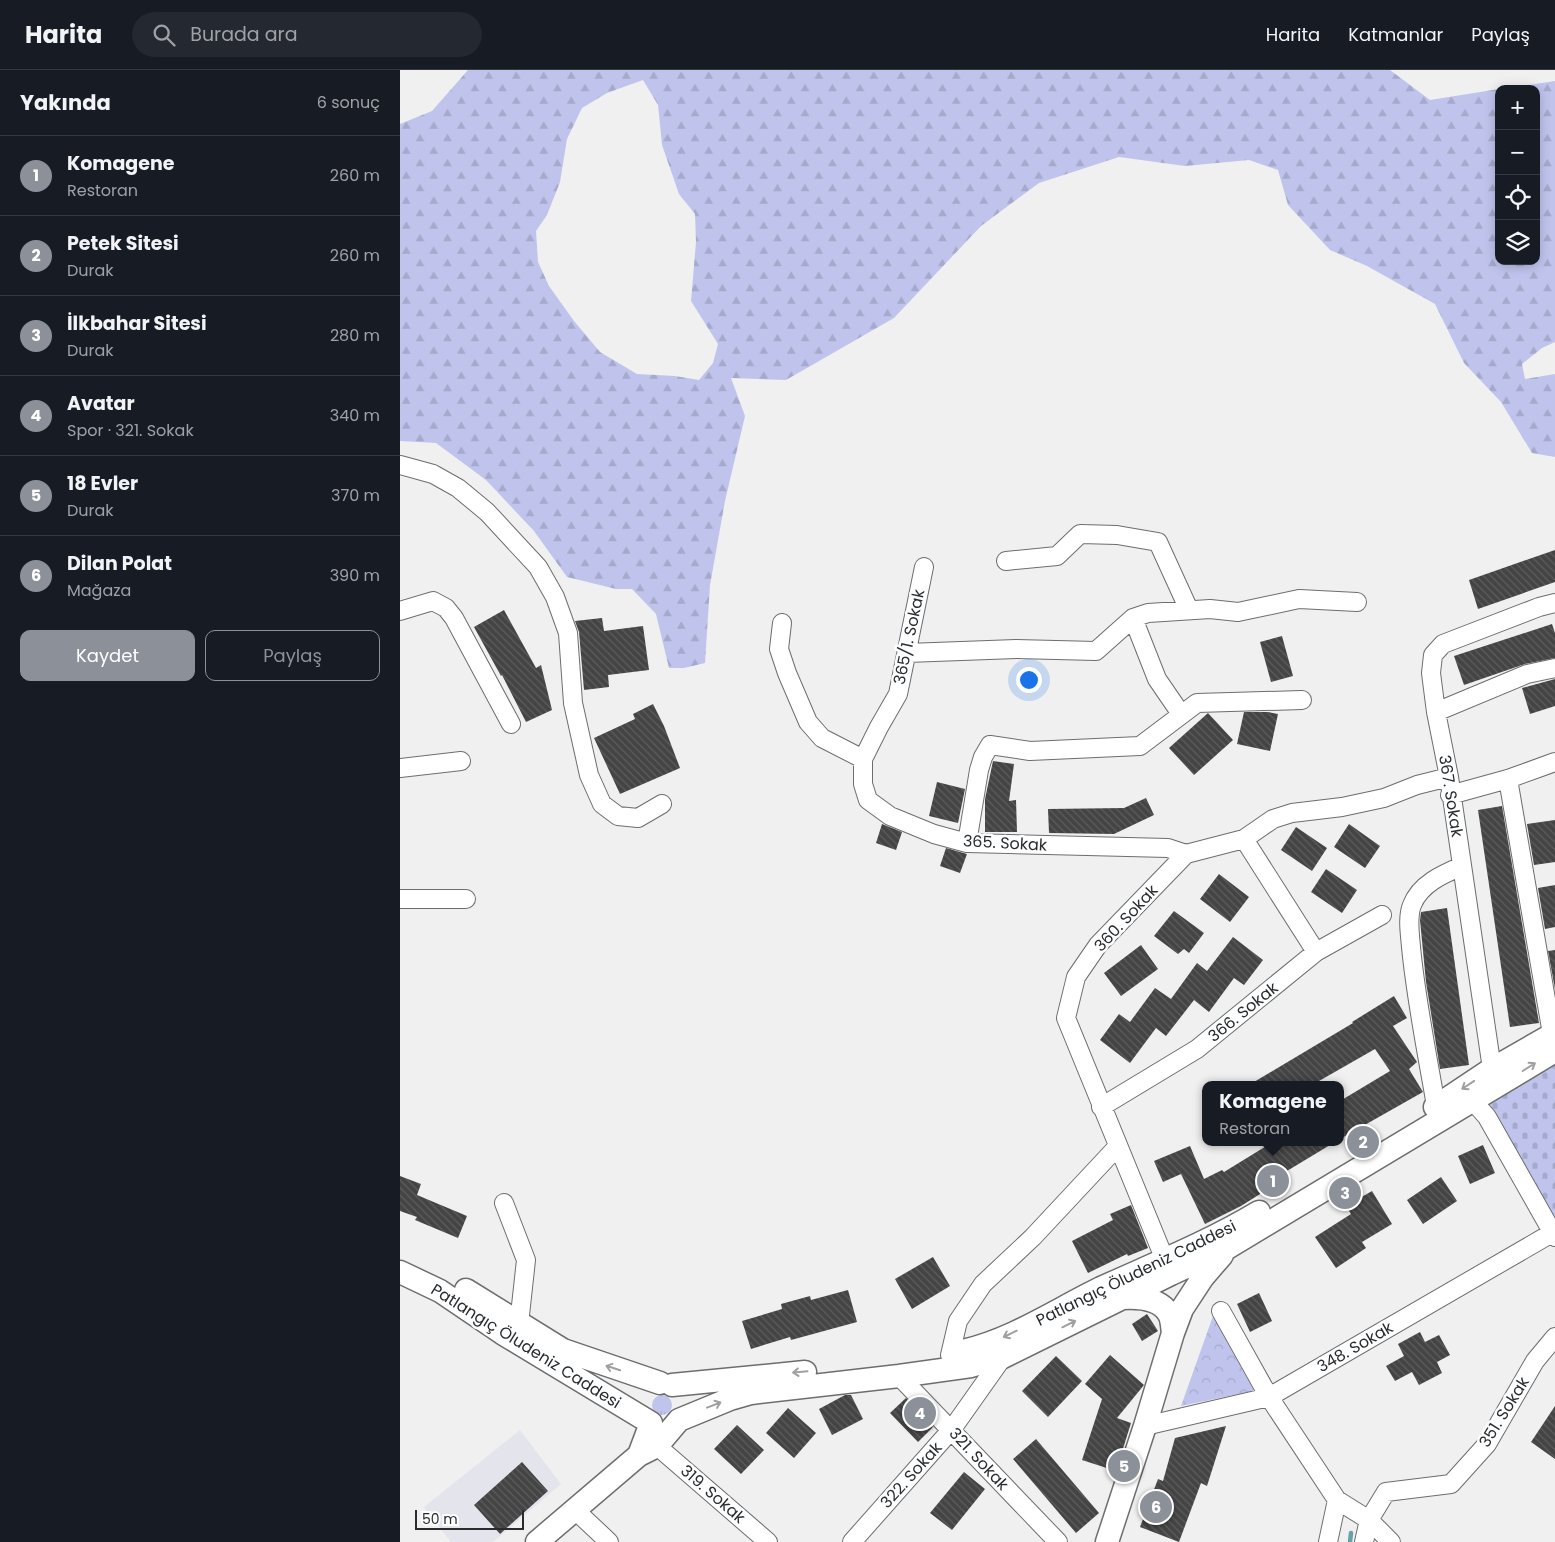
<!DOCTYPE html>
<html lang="tr">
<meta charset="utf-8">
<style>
body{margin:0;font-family:Poppins,sans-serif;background:#242831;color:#f1f3f6}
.controls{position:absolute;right:15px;top:15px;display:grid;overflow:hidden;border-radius:10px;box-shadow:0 2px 12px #0003}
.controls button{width:45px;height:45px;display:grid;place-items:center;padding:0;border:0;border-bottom:1px solid #363941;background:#171b24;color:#f1f3f6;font:25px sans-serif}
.scale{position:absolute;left:15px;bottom:12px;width:109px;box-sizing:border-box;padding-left:5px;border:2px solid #2b2b2b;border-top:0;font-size:14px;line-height:18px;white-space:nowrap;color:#2b2b2b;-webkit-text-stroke:4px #fdfeff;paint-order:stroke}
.you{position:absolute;left:628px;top:609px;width:18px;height:18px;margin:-12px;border:4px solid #fff;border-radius:50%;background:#1a73e8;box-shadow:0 0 0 8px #1a73e833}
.badge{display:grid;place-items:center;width:32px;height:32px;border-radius:50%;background:#8c9099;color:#fff;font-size:16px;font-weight:700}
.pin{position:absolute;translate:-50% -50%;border:2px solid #fff;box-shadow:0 1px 5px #0006}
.popup{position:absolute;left:802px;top:1011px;width:142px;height:65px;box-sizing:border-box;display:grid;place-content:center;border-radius:10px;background:#171b24;filter:drop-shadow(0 1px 4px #0005);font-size:16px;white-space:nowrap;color:#9ea1a6}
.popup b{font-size:19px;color:#f1f3f6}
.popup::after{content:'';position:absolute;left:50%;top:100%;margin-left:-10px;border:10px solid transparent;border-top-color:#171b24}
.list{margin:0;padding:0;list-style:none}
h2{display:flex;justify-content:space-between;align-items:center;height:65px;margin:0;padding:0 20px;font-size:21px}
h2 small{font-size:16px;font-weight:400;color:#9ea1a6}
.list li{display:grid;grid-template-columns:32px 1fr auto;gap:15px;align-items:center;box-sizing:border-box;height:80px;padding:0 20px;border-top:1px solid #363941}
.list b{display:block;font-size:19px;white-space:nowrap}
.list p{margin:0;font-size:16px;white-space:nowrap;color:#9ea1a6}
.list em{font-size:16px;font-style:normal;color:#9ea1a6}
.actions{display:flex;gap:10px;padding:15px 20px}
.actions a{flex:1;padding:11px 0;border:1px solid #8c9099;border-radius:10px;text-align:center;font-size:18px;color:#8c9099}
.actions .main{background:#8c9099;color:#fff}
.icon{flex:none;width:28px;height:28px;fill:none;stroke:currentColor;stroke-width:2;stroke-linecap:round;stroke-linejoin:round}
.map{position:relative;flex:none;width:1155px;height:1472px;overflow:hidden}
header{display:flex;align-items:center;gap:30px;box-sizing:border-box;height:70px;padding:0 25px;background:#171b24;border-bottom:1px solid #363941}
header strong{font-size:24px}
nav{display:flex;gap:28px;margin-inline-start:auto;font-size:18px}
.search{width:350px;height:45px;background:#242831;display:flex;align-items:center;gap:12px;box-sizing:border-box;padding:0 18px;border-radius:28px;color:#9ea1a6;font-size:19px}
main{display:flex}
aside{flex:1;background:#171b24}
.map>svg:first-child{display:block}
.built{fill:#e3e4ec}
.grass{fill:url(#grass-tufts)}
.forest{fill:url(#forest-firs);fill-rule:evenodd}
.cemetery{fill:url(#cemetery-stones)}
.park{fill:url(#park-crowns)}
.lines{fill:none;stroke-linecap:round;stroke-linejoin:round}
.stream{stroke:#65a3a8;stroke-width:4.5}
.building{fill:url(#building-back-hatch)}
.minor-casing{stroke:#6d6d6e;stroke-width:20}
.major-casing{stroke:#6d6d6e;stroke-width:25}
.minor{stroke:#fff;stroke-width:18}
.major{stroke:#fff;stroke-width:22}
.oneway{stroke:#a0a0a0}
.labels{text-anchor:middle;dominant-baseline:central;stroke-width:5;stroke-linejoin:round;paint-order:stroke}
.street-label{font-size:16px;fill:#2b2b2b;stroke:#fdfeff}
</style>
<header>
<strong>Harita</strong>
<div class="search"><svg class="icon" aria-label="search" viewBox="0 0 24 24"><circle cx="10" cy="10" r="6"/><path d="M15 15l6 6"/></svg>Burada ara</div>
<nav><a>Harita</a><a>Katmanlar</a><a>Paylaş</a></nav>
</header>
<main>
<aside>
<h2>Yakında<small>6 sonuç</small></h2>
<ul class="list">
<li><span class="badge">1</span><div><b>Komagene</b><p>Restoran</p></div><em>260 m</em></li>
<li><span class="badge">2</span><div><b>Petek Sitesi</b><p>Durak</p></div><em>260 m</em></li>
<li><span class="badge">3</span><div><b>İlkbahar Sitesi</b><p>Durak</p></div><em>280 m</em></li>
<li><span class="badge">4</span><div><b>Avatar</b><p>Spor · 321. Sokak</p></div><em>340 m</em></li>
<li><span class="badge">5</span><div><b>18 Evler</b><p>Durak</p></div><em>370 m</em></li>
<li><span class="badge">6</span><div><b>Dilan Polat</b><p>Mağaza</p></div><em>390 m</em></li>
</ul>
<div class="actions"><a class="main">Kaydet</a><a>Paylaş</a></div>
</aside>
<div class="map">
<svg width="1155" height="1472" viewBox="0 0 1155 1472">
<defs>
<pattern id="grass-tufts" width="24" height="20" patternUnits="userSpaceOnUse" patternTransform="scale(1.25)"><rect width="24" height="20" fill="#c0c4ed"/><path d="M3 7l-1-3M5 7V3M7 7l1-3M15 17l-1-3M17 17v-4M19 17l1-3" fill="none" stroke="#a5a9cb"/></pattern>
<pattern id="forest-firs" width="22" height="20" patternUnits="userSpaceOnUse" patternTransform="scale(1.25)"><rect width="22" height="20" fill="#c0c4ed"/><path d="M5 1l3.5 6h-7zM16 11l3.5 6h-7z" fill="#a5a9cb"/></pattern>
<pattern id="cemetery-stones" width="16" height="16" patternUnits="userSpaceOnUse" patternTransform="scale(1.25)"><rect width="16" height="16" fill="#c0c4ed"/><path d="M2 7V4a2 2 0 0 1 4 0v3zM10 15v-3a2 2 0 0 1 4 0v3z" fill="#a5a9cb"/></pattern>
<pattern id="park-crowns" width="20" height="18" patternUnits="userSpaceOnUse" patternTransform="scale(1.25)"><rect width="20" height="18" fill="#c0c4ed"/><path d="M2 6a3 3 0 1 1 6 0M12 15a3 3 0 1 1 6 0" fill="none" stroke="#a5a9cb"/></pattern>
<pattern id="building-back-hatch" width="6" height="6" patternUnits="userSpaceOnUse" patternTransform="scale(1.25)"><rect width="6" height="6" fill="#454445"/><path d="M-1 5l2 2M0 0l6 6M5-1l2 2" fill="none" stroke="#5d5d5d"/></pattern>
</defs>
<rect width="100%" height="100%" fill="#f0f0f1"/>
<!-- built -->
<path class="built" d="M120,1360l41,54 -68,58h-42l-27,-35z"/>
<!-- grass -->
<path class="grass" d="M252 1335a10 10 0 1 1 20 0a10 10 0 1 1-20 0Z"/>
<!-- forest -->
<path class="forest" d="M68,0h922l40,30 69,-11v172h37v-172h-33l52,-8v261l-13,6 -20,16 3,15 30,-5v83l-23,-4 -31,-51 -37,-39 -29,-59 -68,-38 -37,-16 -42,-45 -10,-35 -29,-10 -64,6 -66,-9 -80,26 -58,43 -87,92 -108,62 -55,-2 14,38 -20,85 -15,84 -5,78 -21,5h-15l-13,-54 -24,-25h-16l-49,-12 -33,-46 -48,-51 -50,-37 -36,-2v-317l32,-13zM243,10l15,25 4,40 17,49 16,20 1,28 -5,59 27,43 -5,19 -14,17 -24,-4 -38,-2 -37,-22 -26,-31 -25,-35 -11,-24 -2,-31 11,-16 13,-33 7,-43 15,-31 25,-15z"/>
<!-- cemetery -->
<path class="cemetery" d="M1155,993v161l-68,-120z"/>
<!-- park -->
<path class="park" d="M813,1246l49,73 -81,17z"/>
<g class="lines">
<!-- stream -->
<path class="stream" d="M950,1472l1,-9"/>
</g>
<!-- building -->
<path class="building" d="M1155,480v32l-77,27 -9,-29z
M104,540l32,58 5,-3 11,45 -26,12 -24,-47 -1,1 -27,-49z
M202,548l2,13 39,-5 6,44 -41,5 1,12 -25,3 -5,-58 -4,-11z
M1152,554l3,9v25l-30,6 -61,21 -10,-29z
M882,566l11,40 -22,6 -11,-40z
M1155,609v27l-25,8 -8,-26z
M253,634l11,22 16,42 -60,26 -26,-56 41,-19 -2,-5z
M844,642h24l10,2 -8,37 -33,-7z
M808,643l25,27 -39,35 -25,-27z
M593,691l21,3 -5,37 7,-1 1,32h-32v-33z
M537,712l28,7 -7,34 -29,-7z
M746,728l8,17 -40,19 -65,-1 -1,-24 76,-1z
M1102,736l37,217 -29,4 -32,-217z
M1155,750v42l-21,3 -7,-41z
M482,754l20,8 -6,18 -20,-7z
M949,754l31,22 -15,22 -31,-21z
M896,757l31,21 -15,23 -31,-21z
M546,778l21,6 -7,19 -20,-7z
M926,799l31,21 -15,23 -31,-21z
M819,804l30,23 -19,25 -30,-23z
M1155,815v42l-10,2 -7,-41z
M1047,838l22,157 -29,4 -14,-87 -6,-62 1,-8z
M774,841l30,22 -15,20 -5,-4 -6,5 -24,-18z
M833,867l30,23 -19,25 -10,-7 -25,34 -15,-12 -28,36 -10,-8 -26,35 -30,-23 19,-26 11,8 25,-34 16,11 26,-36 10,8z
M741,875l17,24 -37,27 -17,-23z
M1155,880v39l-7,-38z
M994,926l13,22 -14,8 24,36 -8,7 14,23 -83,47v-38l50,-30 -15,-22 -63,36h-63l104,-62 -1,-1z
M873,1072h62l-58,35 2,5 -38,24 -36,18 -24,-50 -18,8 -9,-21 36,-15 14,33 18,-9 2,2z
M1083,1075l12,28 -25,11 -12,-28z
M0,1106l21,8 -4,11 50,21 -9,22 -43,-18 2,-3 -17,-6z
M1041,1107l16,24 -34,23 -16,-24z
M972,1121l20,33 -30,18 4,6 -30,20 -21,-31 36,-23 -5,-8z
M731,1135l17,43 -20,8 -1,-2 -39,19 -16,-32 41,-21 -3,-6z
M533,1187l17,29 -38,23 -17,-30z
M448,1220l9,32 -66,18 -1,-3 -39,12 -9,-28 40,-12 -1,-5 29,-8 1,4z
M859,1223l13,28 -22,11 -13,-28z
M747,1244l11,17 -16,10 -10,-17z
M1020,1262l5,10 14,-7 11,20 -13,7 5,11 -23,12 -7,-13 -17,9 -9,-15 18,-10 -6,-12z
M710,1285l34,30 -27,33 14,5 -15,48 -34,-11 20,-61 -17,-15z
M656,1286l26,25 -34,36 -26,-26z
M445,1325h6l12,24 -31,16 -13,-26z
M506,1328l27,29 -15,15 -28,-29z
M1155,1336v53l-24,-17z
M388,1338l28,25 -22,25 -28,-25z
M337,1355l27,25 -23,24 -27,-25z
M826,1356l-19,60 -6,-3 -22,59 -39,-15 18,-48 5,2 12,-43z
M636,1369l63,74 -23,20 -63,-74z
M122,1392l26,29 -48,43 -26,-29z
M564,1402l21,17 -33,41 -22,-17z"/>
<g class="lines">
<!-- minor casing -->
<g class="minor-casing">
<path id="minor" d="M0,395l33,9 25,14 29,24 51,55 17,30 13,36 5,70 16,72 13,29 16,12 20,2 24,-14
M606,491l51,-5 23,-22 37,1 41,7 31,68
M524,497l-26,127 -19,33 -16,32v25l5,16 22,16 44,18 33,9 201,5 18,6
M0,541l33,-10 13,7 8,10 57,106
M733,548l24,61 24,35
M382,553l-3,26 8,24 21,49 14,16 41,21
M507,583l109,-4 80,2 37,-33 15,-5 62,-4 28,3 61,-13 58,3
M1036,642l91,-38 28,-6
M0,698l61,-7
M1108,709l44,255
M1050,725l58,-16 47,-17
M844,769l72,113
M567,773l12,-73 4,-13 7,-12 40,6 110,-5 57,-43 105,-3
M0,829h66
M1092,999l-43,-292 -13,-65 -5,-39 2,-18 10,-11 96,-37 16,-4
M1073,1031l14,16 68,120
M1036,1036c-9,-53 -20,-106 -25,-159 -1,-13 -4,-30 1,-42 8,-21 31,-31 50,-39
M701,1037l96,-58 119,-97 66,-37
M104,1133l22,57 -7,64
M765,1190l-99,-242 10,-41 22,-32 88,-91 58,-15 29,-20 19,-6 50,-6 42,-9 33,-13 32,-8
M821,1241l48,86 68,103 32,20 22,22
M550,1285l8,-34 25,-37 50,-47 85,-91
M499,1306l159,166
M745,1356l124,-29 283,-164
M257,1376l111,96
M174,1439l35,33
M452,1472l100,-113 51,-72
M928,1472l9,-42
M964,1472l5,-22 17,-28 65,-8 36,-40 48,-83 20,-24"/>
</g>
<!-- major casing -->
<g class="major-casing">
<path id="major" d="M1035,1037l57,-38 63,-36
M0,1202l40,19 62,42 149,90 -12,32
M66,1220l97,60 97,33
M722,1228c16,-1 38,0 47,16 3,5 3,13 4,19
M563,1281c49,-11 93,-41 138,-63 53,-24 108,-46 158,-76
M272,1315l133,-13
M137,1472l102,-87 18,-9 22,-26 51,-21 21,-6 148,-17 72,-10 32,-9 168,-83 56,-26 328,-197
M707,1472l38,-116 28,-93 9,-24 21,-32 19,-22"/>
</g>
<!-- minor -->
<use href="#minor" class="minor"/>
<!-- major -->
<use href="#major" class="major"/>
</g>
<!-- one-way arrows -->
<defs><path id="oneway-shaft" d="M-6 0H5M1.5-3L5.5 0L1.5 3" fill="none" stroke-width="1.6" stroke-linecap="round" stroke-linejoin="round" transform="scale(1.25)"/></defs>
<g class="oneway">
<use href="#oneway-shaft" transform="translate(1129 997) rotate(-32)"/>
<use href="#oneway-shaft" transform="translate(1068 1015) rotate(146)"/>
<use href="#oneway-shaft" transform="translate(669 1254) rotate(-26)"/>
<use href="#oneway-shaft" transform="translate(610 1264) rotate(154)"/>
<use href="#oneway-shaft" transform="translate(213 1298) rotate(-162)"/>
<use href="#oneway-shaft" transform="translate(400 1302) rotate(175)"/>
<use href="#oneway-shaft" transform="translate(314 1335) rotate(-21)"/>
</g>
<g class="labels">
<!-- street labels -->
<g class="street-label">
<text transform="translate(509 567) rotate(-78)">365/1. Sokak</text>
<text transform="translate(1051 726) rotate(81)">367. Sokak</text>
<text transform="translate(605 773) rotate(3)">365. Sokak</text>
<text transform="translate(726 848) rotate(-47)">360. Sokak</text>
<text transform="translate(843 942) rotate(-39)">366. Sokak</text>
<text transform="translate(736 1203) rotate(-26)">Patlangıç Öludeniz Caddesi</text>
<text transform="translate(126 1276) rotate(32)">Patlangıç Öludeniz Caddesi</text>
<text transform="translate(955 1277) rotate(-30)">348. Sokak</text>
<text transform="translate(1104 1342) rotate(-58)">351. Sokak</text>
<text transform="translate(579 1389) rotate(47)">321. Sokak</text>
<text transform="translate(511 1405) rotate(-48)">322. Sokak</text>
<text transform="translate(313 1424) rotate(41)">319. Sokak</text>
</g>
</g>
</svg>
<div class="controls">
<button>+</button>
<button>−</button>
<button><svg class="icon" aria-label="locate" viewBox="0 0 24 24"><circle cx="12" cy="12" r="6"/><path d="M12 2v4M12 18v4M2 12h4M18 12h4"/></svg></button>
<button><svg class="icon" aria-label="layers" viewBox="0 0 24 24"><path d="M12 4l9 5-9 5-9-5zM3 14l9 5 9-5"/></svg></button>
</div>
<div class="scale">50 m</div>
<div class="you"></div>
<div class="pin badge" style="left:873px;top:1111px">1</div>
<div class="popup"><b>Komagene</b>Restoran</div>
<div class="pin badge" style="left:963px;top:1072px">2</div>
<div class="pin badge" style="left:945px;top:1123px">3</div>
<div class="pin badge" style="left:520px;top:1343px">4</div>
<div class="pin badge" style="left:724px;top:1396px">5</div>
<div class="pin badge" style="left:756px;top:1437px">6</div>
</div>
</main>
